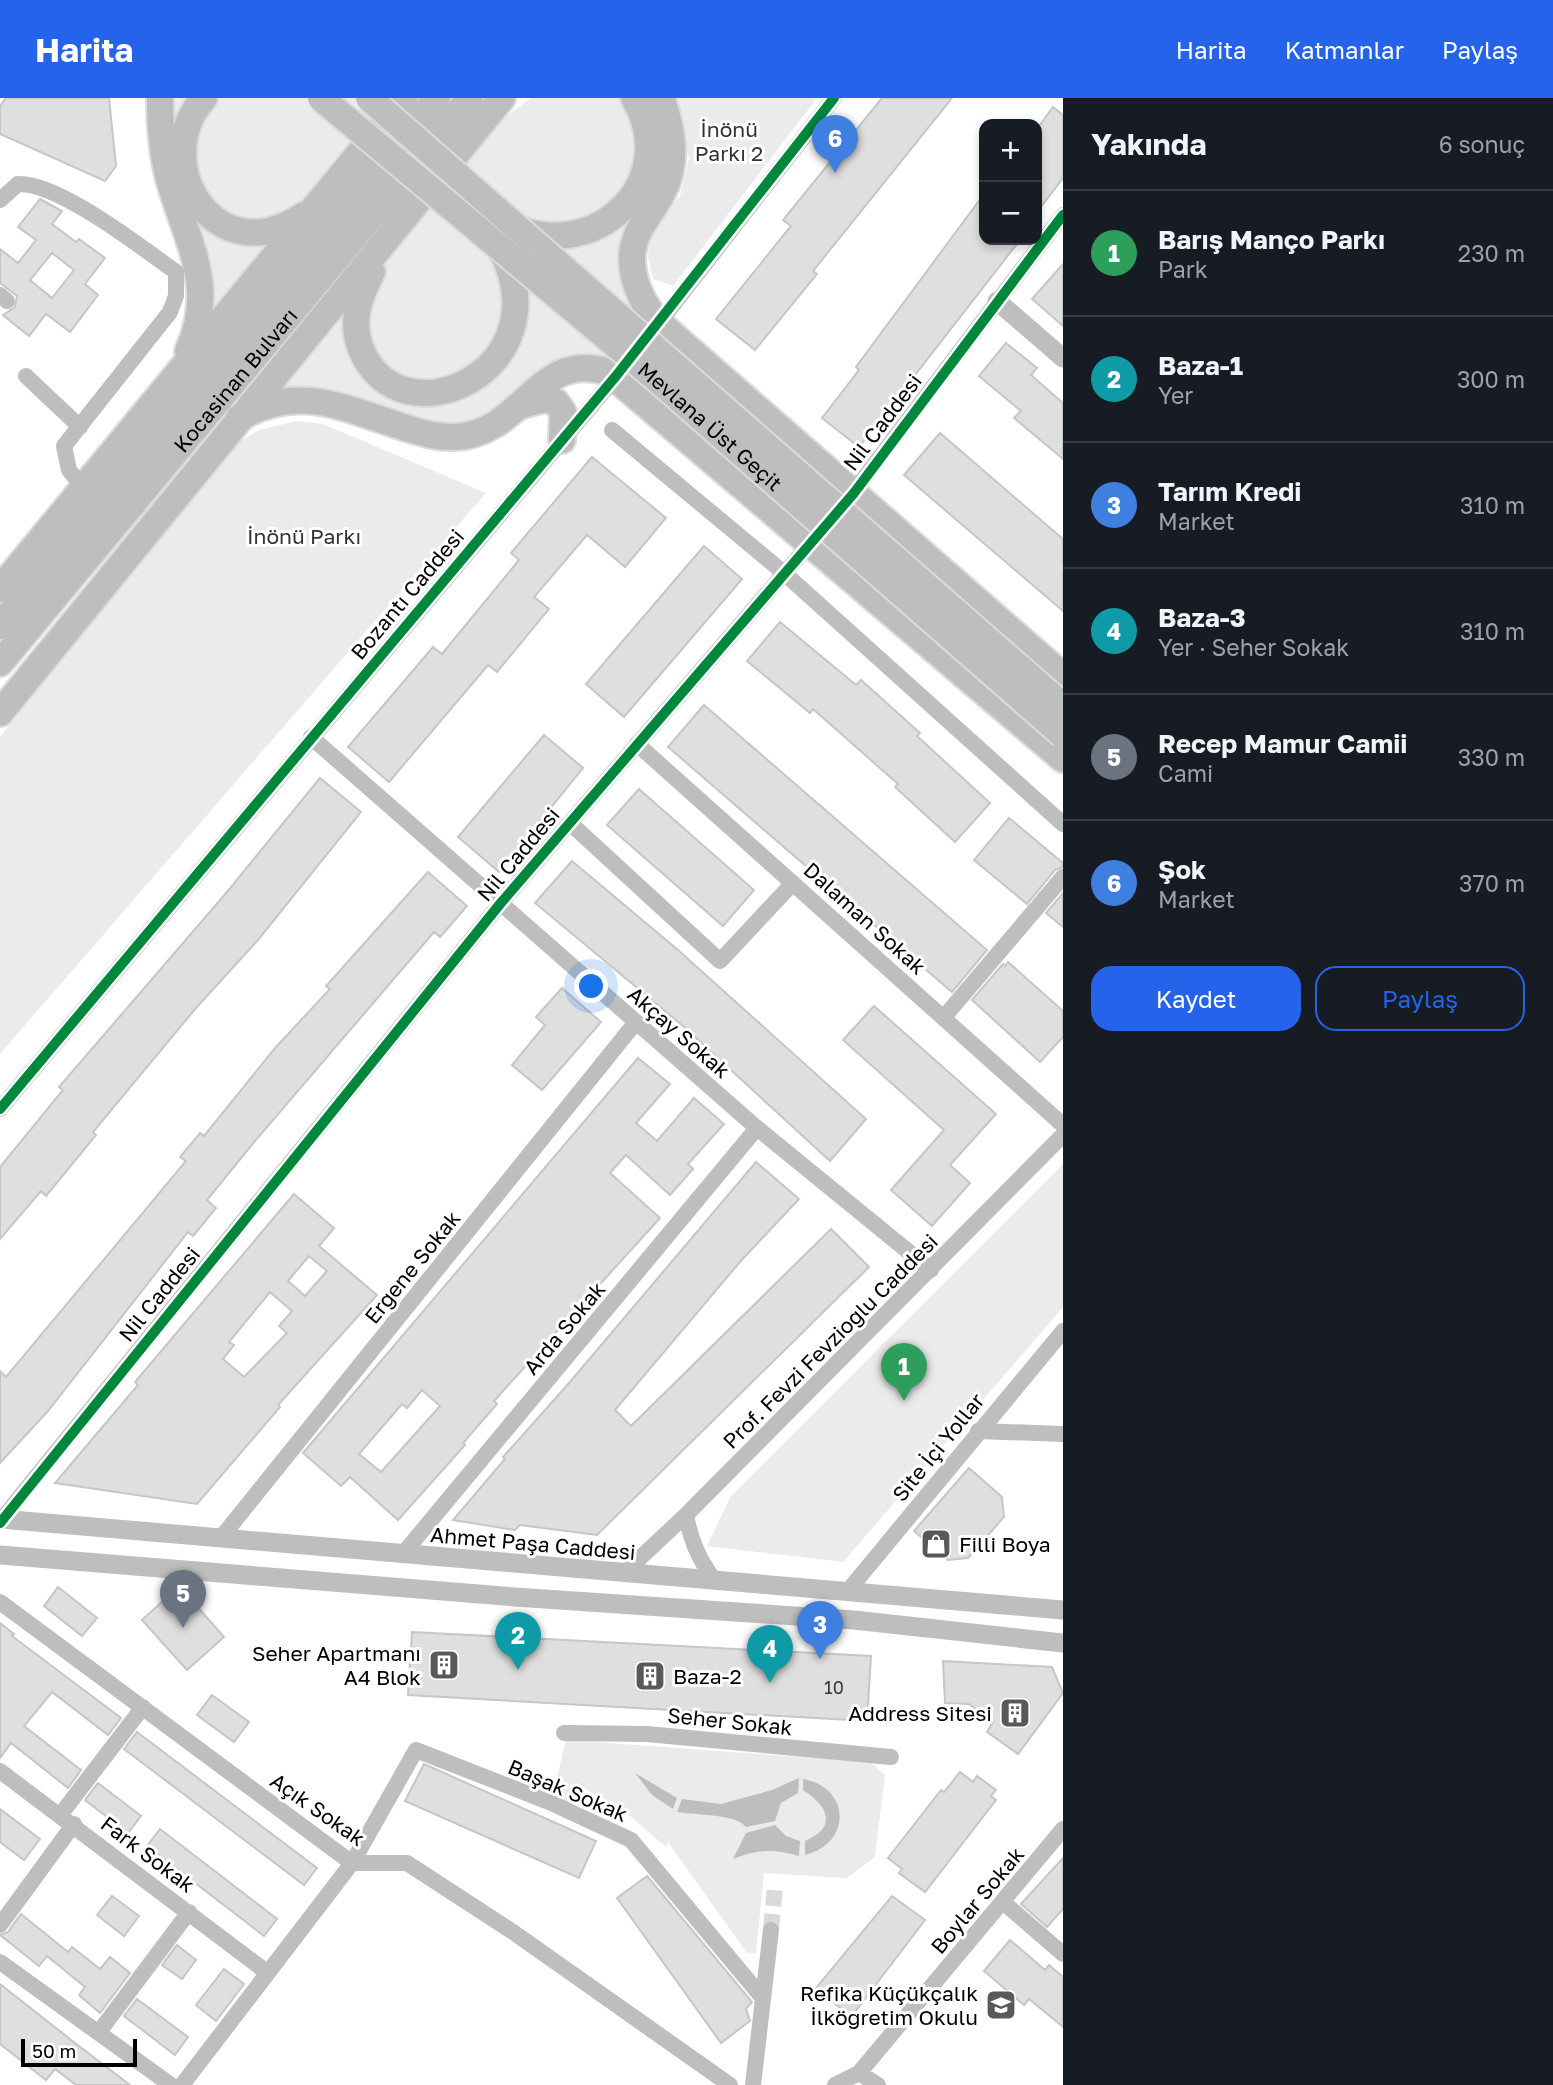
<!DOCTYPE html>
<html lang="tr">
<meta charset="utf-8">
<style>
body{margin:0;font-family:"Golos Text",sans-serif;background:#242831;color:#f1f3f6}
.controls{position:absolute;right:21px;top:21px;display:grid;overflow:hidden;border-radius:14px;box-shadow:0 4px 10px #0003}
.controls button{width:63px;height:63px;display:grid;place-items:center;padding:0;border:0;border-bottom:2px solid #363941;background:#171b24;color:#f1f3f6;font:35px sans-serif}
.scale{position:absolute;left:21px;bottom:18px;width:116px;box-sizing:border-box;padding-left:7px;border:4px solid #000;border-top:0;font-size:19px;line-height:24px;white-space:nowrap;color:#000;-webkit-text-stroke:5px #fff;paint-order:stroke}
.you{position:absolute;left:592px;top:889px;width:24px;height:24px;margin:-18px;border:5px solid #fff;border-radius:50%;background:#1a73e8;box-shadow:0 0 0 10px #1a73e833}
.badge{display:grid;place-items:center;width:46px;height:46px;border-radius:50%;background:#2563eb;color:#fff;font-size:23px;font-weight:700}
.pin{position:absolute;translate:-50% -58px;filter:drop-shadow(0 2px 4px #0008)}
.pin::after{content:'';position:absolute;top:37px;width:24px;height:21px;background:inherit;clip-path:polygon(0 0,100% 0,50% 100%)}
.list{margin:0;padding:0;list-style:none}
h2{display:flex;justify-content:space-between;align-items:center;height:91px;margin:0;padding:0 28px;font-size:30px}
h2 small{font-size:23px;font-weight:400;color:#9ea1a6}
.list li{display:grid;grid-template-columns:46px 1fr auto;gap:21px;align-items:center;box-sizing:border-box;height:126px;padding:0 28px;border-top:2px solid #363941}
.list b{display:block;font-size:26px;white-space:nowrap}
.list p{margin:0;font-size:23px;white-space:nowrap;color:#9ea1a6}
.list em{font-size:23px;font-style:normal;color:#9ea1a6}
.actions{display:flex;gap:14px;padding:21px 28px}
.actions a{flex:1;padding:16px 0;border:2px solid #2563eb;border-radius:21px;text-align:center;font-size:24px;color:#2563eb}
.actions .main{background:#2563eb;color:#fff}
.map{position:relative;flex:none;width:1063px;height:1987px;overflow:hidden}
header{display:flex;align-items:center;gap:42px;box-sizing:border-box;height:98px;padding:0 35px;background:#2563eb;color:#fff}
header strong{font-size:33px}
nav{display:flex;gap:38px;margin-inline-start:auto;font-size:24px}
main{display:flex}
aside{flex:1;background:#171b24}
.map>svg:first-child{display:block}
.green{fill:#ebebeb}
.water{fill:#bebebe}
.building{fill:#dfdfdf;stroke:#c6c6c6;stroke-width:2;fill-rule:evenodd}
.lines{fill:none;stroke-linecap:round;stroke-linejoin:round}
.minor-tunnel{stroke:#d9d9d9;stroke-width:16;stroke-dasharray:16 8;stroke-linecap:butt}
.trunk-casing{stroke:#dbdbdb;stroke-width:30}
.minor{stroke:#bebebe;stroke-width:16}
.tertiary{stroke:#bebebe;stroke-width:19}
.trunk{stroke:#bebebe;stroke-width:26}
.trunk-bridge-casing{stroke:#dbdbdb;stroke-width:30;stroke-linecap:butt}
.trunk-bridge{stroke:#bebebe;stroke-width:26}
.cycleway-casing{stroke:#fff;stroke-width:15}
.cycleway{stroke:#00873e;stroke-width:10}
.labels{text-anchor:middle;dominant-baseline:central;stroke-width:6;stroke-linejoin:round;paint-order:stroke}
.number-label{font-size:18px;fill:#383838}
.park-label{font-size:21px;fill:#323232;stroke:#fff}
.street-label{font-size:21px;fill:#000;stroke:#fff}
.poi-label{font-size:21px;fill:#000;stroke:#fff;text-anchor:end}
</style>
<header>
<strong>Harita</strong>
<nav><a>Harita</a><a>Katmanlar</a><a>Paylaş</a></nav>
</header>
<main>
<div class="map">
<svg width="1063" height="1987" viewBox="0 0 1063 1987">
<rect width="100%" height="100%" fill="#fff"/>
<!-- green -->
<path class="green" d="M169,0h223c-24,29 -93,129 -131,126 -23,-3 -47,-13 -69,-19l89,31 -73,85 4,-46 -30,-65z
M531,0h122l-20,129 14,98 -33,40 -112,46 -27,14 -40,4 -115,-38 -43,-3 63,-74 9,40 57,25 -22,-12 -13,-20 -8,-43 39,-70 100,-115z
M670,0h147l-144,188 -20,-7 -5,-22 2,-25 30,-36 9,-38z
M297,323l26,3 163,69 -486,561v-317l236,-293 23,-14z
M1063,1066v143l-220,255 -136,-16 24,-50z
M566,1642l304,22 15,13 -10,82 -28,21 -83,-5 -8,80h-9l-79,-111 -2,5 -35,-30 -52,-32 -5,24 -22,-12z"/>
<!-- water -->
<path class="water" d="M635,1675l42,25 -4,11 -21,-14z
M799,1680l-1,15 -17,10 -6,18 -29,6c-10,-13 -50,-12 -69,-15l5,-13 39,5 51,-14z
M803,1681c47,8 50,64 2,76v-14c33,-14 23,-35 -2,-51z
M775,1727l11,11 14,5 -1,15c-25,-7 -42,-7 -66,3l13,-26z"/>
<!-- building -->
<path class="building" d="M6,0h103l7,68 -11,15 -105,-47v-28z
M882,0h70l-139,173 4,3 -62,76 -39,-31 75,-93 -8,-6z
M1053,9l10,8v63l-26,34v-83z
M984,96v46h36l-161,207 -37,-29 37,-48 -3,-3z
M40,101l22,12 -10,13 24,18 3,-3 26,19 -20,26 13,11 -28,37 -24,-18 -17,22 -26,-21 12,-8 2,-11 -17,-13v-34l18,14 18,-23 -18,-13zM52,155l22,17 -22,28 -22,-18z
M1063,166v62l-31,-27z
M1006,245l31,25 -6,7 32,28v56l-49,-41 7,-7 -42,-35z
M940,335l123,106v72l-159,-136z
M592,359l74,61 -41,49 -38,-32 -53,62 15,12 -52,63 -9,-7 -99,117 -41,-35 85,-100 9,7 77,-94 -8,-7z
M704,448l38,33 -118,138 -38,-33z
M780,524l76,63 5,-5 59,53 -3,3 73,67 -35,39 -60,-55 3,-3 -85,-75 -3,4 -63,-52z
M704,607l283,245 -35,42 -284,-245z
M544,637l39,33 -84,104 -41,-35z
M320,680l41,34 -103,128 -62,68 -103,124 3,3 -50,61 -5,-5 -41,48v-72l63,-77 -4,-3 168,-195z
M639,691l115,101 -31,36 -116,-101z
M1009,720l54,45v4l-8,3 -28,34 -53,-44z
M572,763l106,89 188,169 -36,42 -147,-135 -148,-123z
M428,774l39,34 -27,31 -6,-5 -184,215 -43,53 9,8 -23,28 -5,-4 -140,179 -48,52v-92l6,6 180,-216 -6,-4 20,-24 4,3 71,-88 55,-59 -4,-3z
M1063,795v34l-17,-14z
M1008,864l55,49v26l-23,25 -68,-62 31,-36 2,2z
M562,890l39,34 -59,68 -30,-25 33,-40 -9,-8z
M874,908l122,108 -46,51 20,18 -38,43 -41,-36 53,-60 -101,-90z
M638,960l32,26 -34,39 21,18 37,-43 30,26 -36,40 5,5 -23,26 -44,-40 -16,18 50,45 -166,183 3,3 -34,39 2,2 -67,75 -48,-43 -9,9 -38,-33zM422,1292l18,16 -59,66 -22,-18 43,-50 5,4z
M756,1064l43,37 -60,64 -124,147 16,16 200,-197 38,38 -272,268 -77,-10 -5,5 -62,-10 52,-61 -2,-2 67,-75z
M294,1096l40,34 -15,18 58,49 -99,110 2,2 -83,97 -142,-21 83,-98 -3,-3zM309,1158l18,15 -22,25 -17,-15zM270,1194l22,19 -13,15 8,7 -43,44 -21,-18 11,-14 -5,-3z
M969,1370l33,29 2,20 -36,41 -20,2 -34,-29z
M179,1488l45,51 -37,33 -45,-50z
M58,1489l39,31 -15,18 -38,-30z
M0,1525l14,11 -2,2 109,82 -13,17 -56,-43 -28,34 57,44 -13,18 -57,-45 -11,15z
M412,1534l459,24 -4,65 -459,-26z
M943,1563l109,6 11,26 -45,61 -31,-22 6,-10 -24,-18 -24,-1z
M212,1597l37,27 -15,20 -37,-27z
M137,1634l180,136 -13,17 -180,-136z
M424,1666l172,77 -17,37 -174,-77z
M960,1674l13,10 4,-6 19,14 -5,6 5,4 -71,92 -26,-19 3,-4 -14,-11 53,-68 3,2z
M98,1685l43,33 -13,17 -43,-33z
M0,1711l40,30 -16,21 -24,-18z
M160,1731l117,90 -13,17 -117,-90z
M1063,1760v51l-16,18 -26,-23z
M647,1778l105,126 -6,7 4,12 -29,22 -104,-145z
M112,1798l27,20 -15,20 -27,-21z
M892,1798l33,24 -74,97 -35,-29z
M21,1816l47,38 4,-5 28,22 10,-12 20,16 -30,40 -21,-18 6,-8 -38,-31 -8,10 -39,-31 8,-3z
M1010,1842l35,30 4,-5 14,12v50l-34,-28 -5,6 -40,-34z
M177,1847l19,15 -14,19 -20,-14z
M224,1871l20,15 -28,37 -20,-16z
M0,1886l75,59 55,42h-54l-21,-16 -9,11 -46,-36z
M137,1901l51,38 -13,18 -51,-39z"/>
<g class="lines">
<!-- minor-tunnel -->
<path class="minor-tunnel" d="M771,1832l4,-43"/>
<!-- trunk casing -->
<g class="trunk-casing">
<g id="trunk">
<path d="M160,0c0,27 2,54 9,81 17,61 49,108 19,172"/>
<path d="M204,0c-57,64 11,178 100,117"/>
<path d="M662,0c7,25 14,48 8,74 -5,23 -19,37 -30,57 -18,32 -3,69 19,94l404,353"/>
<path d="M521,132c82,28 160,-52 113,-132"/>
<path d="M372,174c-13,25 -22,49 -11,77 39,96 203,22 140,-100"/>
<path d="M522,307l23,-6 11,3 7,10 -1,28"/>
<path d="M239,320c59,-35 105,-10 164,9 17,5 33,11 52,10 69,-3 82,-88 153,-65l455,387"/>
<path d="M0,491l405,-491"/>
<path d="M0,528l437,-528"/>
<path id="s1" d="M0,565l470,-565"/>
<path d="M0,615l502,-615"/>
</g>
</g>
<!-- minor -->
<path class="minor" d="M0,102l18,-16c40,-2 124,64 158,88v24l-6,16 -106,134 5,24 14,17
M0,197l7,6
M655,230l179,-230
M26,278l54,51
M612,332l172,143 279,251
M849,400l214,-283
M311,639l446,391 174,142
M637,646l426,381
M570,725l150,138 73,-78
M945,918l118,-139
M0,1011l619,-736
M978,1333l85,3
M686,1417c5,26 13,45 29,66
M2,1421l498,-615 314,-365
M220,1441l416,-517
M402,1457l355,-427
M624,1475l62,-58 377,-380
M847,1494l216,-261
M0,1504l352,261h55l106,69 217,153
M564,1635l83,1 244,23
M0,1673l268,202
M61,1716l82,-107
M1003,1804l60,52
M0,1827l74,-101
M0,1864l171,123
M99,1934l90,-120
M859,1975l19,12
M182,1987l170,-222 64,-113 133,52 82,38 131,157
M753,1987l18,-155
M835,1987l24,-12 204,-244"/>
<!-- tertiary -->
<path class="tertiary" d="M997,203l66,57
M0,1421l1063,91
M0,1457l515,42 339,23 209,23"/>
<!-- trunk -->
<use href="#trunk" class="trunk"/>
<!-- trunk-bridge casing -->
<g class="trunk-bridge-casing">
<g id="trunk-bridge">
<path id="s2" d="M321,0l338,283 404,354"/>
<path d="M369,0l694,608"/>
</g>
</g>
<!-- trunk-bridge -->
<use href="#trunk-bridge" class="trunk-bridge"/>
<!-- cycleway casing -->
<g class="cycleway-casing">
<path id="cycleway" d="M0,1011l616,-733 218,-278
M0,1425l500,-619 354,-411 209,-278"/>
</g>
<!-- cycleway -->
<use href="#cycleway" class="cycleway"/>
</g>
<!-- icons -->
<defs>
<g id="shop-square" transform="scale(1.575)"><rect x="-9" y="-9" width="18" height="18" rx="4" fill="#595959" stroke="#fff"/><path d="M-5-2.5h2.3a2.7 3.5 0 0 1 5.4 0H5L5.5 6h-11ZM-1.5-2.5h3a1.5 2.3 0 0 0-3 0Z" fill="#fff"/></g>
<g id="building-square" transform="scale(1.575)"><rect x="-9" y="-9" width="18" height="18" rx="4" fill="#595959" stroke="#fff"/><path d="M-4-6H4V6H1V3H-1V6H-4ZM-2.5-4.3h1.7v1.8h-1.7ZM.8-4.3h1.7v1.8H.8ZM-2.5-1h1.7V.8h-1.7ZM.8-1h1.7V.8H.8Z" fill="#fff"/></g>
<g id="school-square" transform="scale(1.575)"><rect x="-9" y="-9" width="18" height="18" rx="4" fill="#595959" stroke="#fff"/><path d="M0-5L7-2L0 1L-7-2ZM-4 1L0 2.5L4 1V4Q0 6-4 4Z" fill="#fff"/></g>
</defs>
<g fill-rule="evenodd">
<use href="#shop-square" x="936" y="1446"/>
<use href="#building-square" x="444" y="1567"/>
<use href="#building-square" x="650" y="1578"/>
<use href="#building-square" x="1015" y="1615"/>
<use href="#school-square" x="1001" y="1907"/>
</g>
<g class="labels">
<!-- number labels -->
<g class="number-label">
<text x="834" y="1589">10</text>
</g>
<!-- park labels -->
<g class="park-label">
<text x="729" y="31">İnönü<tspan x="729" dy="24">Parkı 2</tspan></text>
<text x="304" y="438">İnönü Parkı</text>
</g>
<!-- street labels -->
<g class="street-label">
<text stroke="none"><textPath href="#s1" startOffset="368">Kocasinan Bulvarı</textPath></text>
<text transform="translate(882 324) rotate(-53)">Nil Caddesi</text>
<text stroke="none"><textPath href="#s2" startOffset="509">Mevlana Üst Geçit</textPath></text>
<text transform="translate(407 496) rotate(-50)">Bozantı Caddesi</text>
<text transform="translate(518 756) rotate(-50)">Nil Caddesi</text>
<text transform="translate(865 820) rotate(42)">Dalaman Sokak</text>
<text transform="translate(679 934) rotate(41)">Akçay Sokak</text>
<text transform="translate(412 1169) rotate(-51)">Ergene Sokak</text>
<text transform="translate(159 1196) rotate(-51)">Nil Caddesi</text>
<text transform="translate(564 1230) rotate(-50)">Arda Sokak</text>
<text transform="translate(830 1243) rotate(-45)">Prof. Fevzi Fevzioğlu Caddesi</text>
<text transform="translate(938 1349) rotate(-51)">Site İçi Yollar</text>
<text transform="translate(533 1445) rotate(5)">Ahmet Paşa Caddesi</text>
<text transform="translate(730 1623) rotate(6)">Seher Sokak</text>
<text transform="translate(568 1692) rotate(23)">Başak Sokak</text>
<text transform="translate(318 1711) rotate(35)">Açık Sokak</text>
<text transform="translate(148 1756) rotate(37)">Fark Sokak</text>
<text transform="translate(977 1802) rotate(-50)">Boylar Sokak</text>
</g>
<!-- poi labels -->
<g class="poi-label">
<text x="959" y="1446" text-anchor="start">Filli Boya</text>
<text x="421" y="1555">Seher Apartmanı<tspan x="421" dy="24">A4 Blok</tspan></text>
<text x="673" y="1578" text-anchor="start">Baza-2</text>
<text x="992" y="1615">Address Sitesi</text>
<text x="978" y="1895">Refika Küçükçalık<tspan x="978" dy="24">İlköğretim Okulu</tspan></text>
</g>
</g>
</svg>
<div class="controls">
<button>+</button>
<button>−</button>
</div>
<div class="scale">50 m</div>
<div class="you"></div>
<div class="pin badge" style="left:904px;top:1303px;background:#2e9e5b">1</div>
<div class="pin badge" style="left:518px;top:1572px;background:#0f9aa8">2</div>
<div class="pin badge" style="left:820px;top:1561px;background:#3f7fe0">3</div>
<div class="pin badge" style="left:770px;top:1585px;background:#0f9aa8">4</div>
<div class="pin badge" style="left:183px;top:1530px;background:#6b7280">5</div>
<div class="pin badge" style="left:835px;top:75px;background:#3f7fe0">6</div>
</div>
<aside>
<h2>Yakında<small>6 sonuç</small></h2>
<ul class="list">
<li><span class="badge" style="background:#2e9e5b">1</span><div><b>Barış Manço Parkı</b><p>Park</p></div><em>230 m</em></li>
<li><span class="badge" style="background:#0f9aa8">2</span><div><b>Baza-1</b><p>Yer</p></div><em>300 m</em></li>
<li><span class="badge" style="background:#3f7fe0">3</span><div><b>Tarım Kredi</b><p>Market</p></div><em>310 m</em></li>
<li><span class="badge" style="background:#0f9aa8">4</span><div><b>Baza-3</b><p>Yer · Seher Sokak</p></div><em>310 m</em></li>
<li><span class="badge" style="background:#6b7280">5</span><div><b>Recep Mamur Camii</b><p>Cami</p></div><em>330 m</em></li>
<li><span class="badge" style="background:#3f7fe0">6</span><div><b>Şok</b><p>Market</p></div><em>370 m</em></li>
</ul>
<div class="actions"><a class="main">Kaydet</a><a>Paylaş</a></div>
</aside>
</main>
